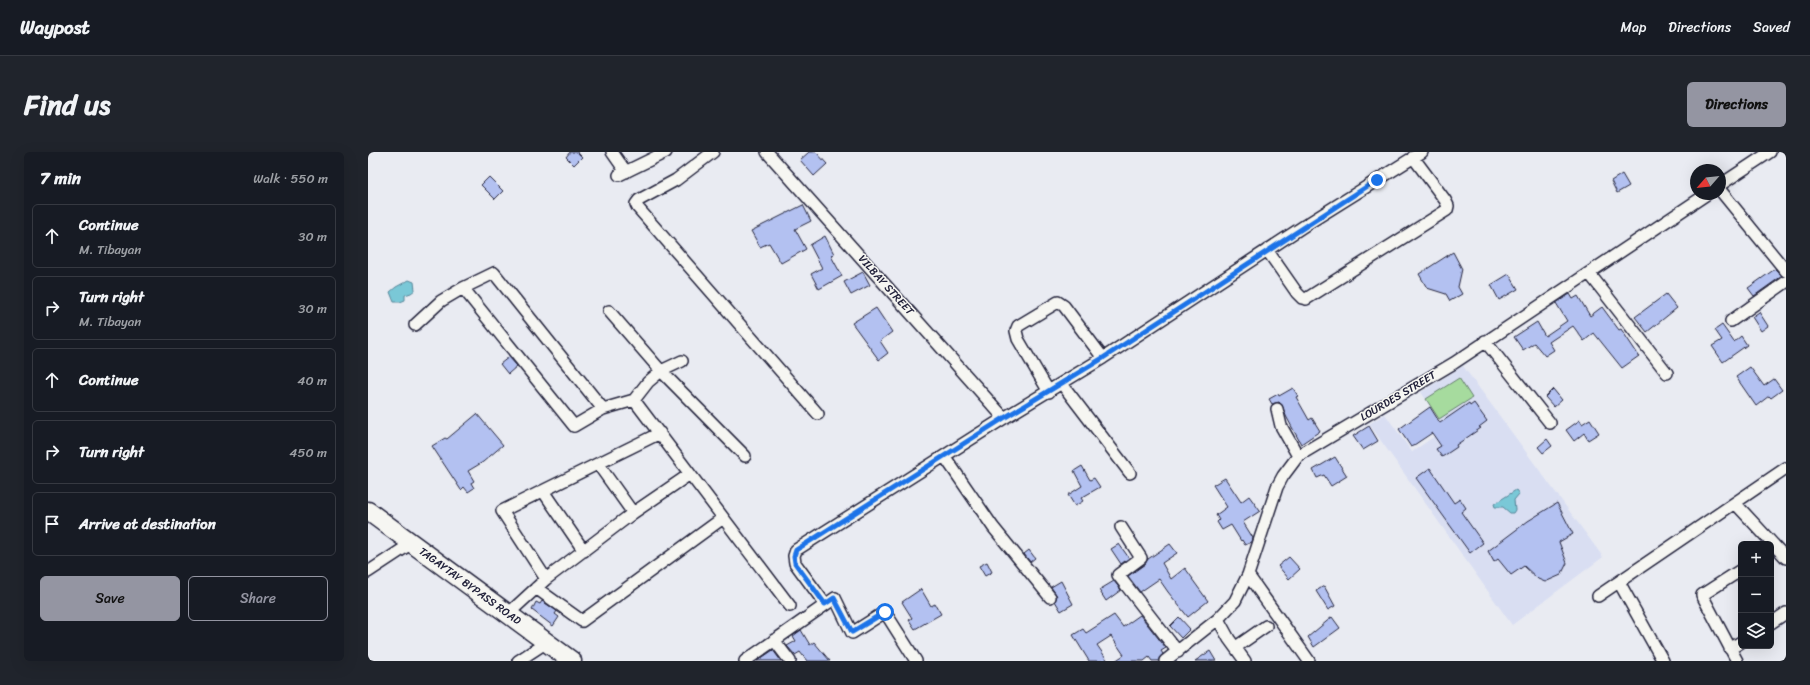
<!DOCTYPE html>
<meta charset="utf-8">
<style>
body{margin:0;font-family:Sriracha,sans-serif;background:#20242c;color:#f1f3f6}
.controls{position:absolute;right:12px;bottom:12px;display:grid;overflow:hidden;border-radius:6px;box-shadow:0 4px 16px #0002}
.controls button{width:36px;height:36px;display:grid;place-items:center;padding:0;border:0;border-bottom:1px solid #363941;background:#171b24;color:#f1f3f6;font:20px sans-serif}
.compass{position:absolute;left:1322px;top:12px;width:36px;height:36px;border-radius:50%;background:#171b24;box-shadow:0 4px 16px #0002;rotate:242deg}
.stop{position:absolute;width:12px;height:12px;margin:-9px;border:3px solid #1a73e8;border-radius:50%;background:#fff}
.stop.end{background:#1a73e8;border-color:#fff;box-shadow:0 1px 4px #0008}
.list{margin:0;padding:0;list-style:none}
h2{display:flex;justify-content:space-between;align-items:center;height:52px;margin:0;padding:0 16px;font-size:17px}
h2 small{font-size:13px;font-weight:400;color:#9ea1a6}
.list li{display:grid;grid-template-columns:26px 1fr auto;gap:12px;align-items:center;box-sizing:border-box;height:64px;margin:0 8px 8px;padding:0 8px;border:1px solid #363941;border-radius:6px}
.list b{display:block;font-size:15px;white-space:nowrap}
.list p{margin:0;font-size:13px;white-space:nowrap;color:#9ea1a6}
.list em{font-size:13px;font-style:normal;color:#9ea1a6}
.actions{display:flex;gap:8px;padding:12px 16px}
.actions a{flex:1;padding:9px 0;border:1px solid #9495a2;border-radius:6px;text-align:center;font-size:14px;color:#9495a2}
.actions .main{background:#9495a2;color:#111}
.icon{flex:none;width:22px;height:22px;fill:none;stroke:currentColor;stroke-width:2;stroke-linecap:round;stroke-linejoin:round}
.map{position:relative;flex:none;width:1418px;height:509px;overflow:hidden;border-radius:6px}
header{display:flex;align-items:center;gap:24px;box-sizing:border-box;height:56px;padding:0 20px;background:#171b24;border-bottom:1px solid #363941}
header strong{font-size:19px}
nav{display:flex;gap:22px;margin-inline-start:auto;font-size:14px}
.intro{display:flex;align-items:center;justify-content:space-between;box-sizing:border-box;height:96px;padding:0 24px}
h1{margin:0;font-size:28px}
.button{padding:10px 18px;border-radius:6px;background:#9495a2;color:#111;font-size:14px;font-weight:700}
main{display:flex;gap:24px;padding:0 24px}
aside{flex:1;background:#171b24;border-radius:6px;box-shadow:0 4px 16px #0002}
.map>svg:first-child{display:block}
.built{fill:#d9def2}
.green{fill:#a6db9e;stroke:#647e6c}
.water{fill:#7ac8d7;stroke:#578699}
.building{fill:#b3c1f1;stroke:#22223b}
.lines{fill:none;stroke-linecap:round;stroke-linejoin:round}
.minor-casing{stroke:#22223b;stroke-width:14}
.primary-casing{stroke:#22223b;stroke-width:21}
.minor{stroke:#f6f6f2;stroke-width:11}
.primary{stroke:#f6f6f2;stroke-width:18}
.route{stroke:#1a73e8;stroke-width:5}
.labels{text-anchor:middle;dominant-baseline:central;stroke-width:3;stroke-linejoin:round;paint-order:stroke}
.street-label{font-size:11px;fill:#22223b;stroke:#f6f6f2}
</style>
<header>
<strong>Waypost</strong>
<nav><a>Map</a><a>Directions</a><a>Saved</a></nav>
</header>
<div class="intro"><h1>Find us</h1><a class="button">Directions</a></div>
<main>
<aside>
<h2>7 min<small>Walk · 550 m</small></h2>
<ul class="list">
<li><svg class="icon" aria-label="ahead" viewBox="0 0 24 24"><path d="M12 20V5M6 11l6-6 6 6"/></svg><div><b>Continue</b><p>M. Tibayan</p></div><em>30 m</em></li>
<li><svg class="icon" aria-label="right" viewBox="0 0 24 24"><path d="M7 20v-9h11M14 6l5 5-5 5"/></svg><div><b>Turn right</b><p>M. Tibayan</p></div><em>30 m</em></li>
<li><svg class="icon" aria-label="ahead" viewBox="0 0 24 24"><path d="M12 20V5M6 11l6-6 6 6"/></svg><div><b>Continue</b></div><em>40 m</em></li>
<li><svg class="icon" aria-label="right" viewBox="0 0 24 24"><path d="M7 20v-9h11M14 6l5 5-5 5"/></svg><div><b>Turn right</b></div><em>450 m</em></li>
<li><svg class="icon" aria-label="arrive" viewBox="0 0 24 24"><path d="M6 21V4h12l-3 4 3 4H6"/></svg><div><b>Arrive at destination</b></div></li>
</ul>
<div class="actions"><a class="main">Save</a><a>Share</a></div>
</aside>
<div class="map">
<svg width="1418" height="509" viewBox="0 0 1418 509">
<rect width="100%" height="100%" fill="#e9ebf2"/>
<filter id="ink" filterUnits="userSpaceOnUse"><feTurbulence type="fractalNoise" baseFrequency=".025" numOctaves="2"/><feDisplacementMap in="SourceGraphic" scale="8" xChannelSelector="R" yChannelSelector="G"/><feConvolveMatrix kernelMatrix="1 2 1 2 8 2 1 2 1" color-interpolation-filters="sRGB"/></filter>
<g filter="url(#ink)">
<!-- built -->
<path class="built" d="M1095,214l140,191 -91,68 -143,-201 16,-10 27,38 33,-23 -24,-37z"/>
<!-- green -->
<path class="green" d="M1091,226l13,20 -33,21 -13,-20z"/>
<!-- water -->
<path class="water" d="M41,128l5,2 1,8 -4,3 -6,2v5l-5,2h-6l-4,-10 6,-5z
M1148,338l3,4 -5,6 1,10 -2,3h-3l-7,-6h-8l-1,-3z"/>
<!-- building -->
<path class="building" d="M202,0h7l5,5 -8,8 -8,-8z
M441,0h7l11,12 -13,12 -14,-16z
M1254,22l7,12 -12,7 -6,-12z
M121,25l14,14 -8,8 -14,-14z
M435,53l8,16 -16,8 11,20 -25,14 -12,-20 -9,4 -9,-16z
M457,84l9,18 -3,2 11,20 -23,13 -8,-15 11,-6 -12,-23z
M1085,100l9,17 -4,18 4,7 -12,7 -4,-7 -19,-6 -8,-14z
M1407,117l7,7 -28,20 -6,-8z
M495,120l7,13 -19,10 -7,-13z
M1141,122l9,15 -19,11 -8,-15z
M1202,142l3,5 5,-3 12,20 12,-9 17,23 2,-1 18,27 -17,12 -28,-35 -10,8 -11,-15 -24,16 5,8 -9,6 -11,-13 -11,7 -9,-13 23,-15 8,14 22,-15 -11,-18z
M1298,142l11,14 -30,24 -12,-15z
M508,156l16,24 -12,9 8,12 -9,7 -27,-37z
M1391,160l9,14 -7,5 -9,-14z
M1354,173l12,17 7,-6 6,9 -24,17 -11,-16 10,-6 -7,-10z
M141,205l8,9 -9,8 -8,-10z
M1382,215l14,19 10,-7 8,11 -11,8 -2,-2 -13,10 -20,-29z
M925,236l5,8 -2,1 13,23 3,-2 8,13 -19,13 -15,-28 -4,-11 -3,-3 -7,2 -3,-5 9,-5 1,2z
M1185,237l9,11 -8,7 -9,-10z
M1101,251l1,3 4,-3 13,18 -8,6 2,1 -25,17 1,2 -15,10 -6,-8 5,-3 -9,-13 -21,14 -12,-18 31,-22 10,16z
M109,262l26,31 -20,17 -15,9 6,10 -3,2 3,5 -6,4 -4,-5 -3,3 -29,-44 13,-8 2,1z
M1222,267l9,14 -11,7 -4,-7 -10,8 -8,-11 14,-10 2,4z
M1001,274l9,15 -15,9 -10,-14z
M1179,287l5,7 -9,7 -5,-6z
M967,305l12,19 -16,10 -7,-11 -7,3 -4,-8z
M714,314l8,14 4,-2 6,9 -19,11 2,3 -8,5 -7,-11 14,-9 -8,-15z
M1062,316l24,35 6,-4 6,9 -5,4 22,31 -13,10 -54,-75z
M857,326l16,24 8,-6 11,15 -17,11 10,16 -1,4 -7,3 -3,-5 -1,1 -10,-16 -9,5 -5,-8 2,-2 -3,-5 11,-8 -14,-22z
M1189,351l16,31 -14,8 8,21 -6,12 -16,7 -7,-3 -14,-13 -13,9 -13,-16 -4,3 -6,-11 40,-30z
M751,392l10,14 -8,6 -10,-15z
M802,392l7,9 -15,10 9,16 14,-11 8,11h-1l16,22 -20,16 -20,-25 -9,-13 -19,13 -12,-16 17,-12 3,-5z
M661,398l6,8 -5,4 -6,-8z
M921,405l11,12 -11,10 -11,-13z
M619,410l5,10 -7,4 -6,-10z
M693,429l12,23 -12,7 -6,-10 2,-5 -6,-9z
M746,429l7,9 -15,11 -7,-11z
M956,434l11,20 -7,4 -12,-19z
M553,437l10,17 4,-2 6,10 -26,15 -6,-9 3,-2 -10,-16z
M174,449l15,10 -2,3 4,3 -6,9 -21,-16 4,-8 4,2z
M746,463l9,12 17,-12 26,33 -5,3 2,3 -5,7h-6l-3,-4 -5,4h-29l9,-6 -13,-19 -14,9 11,16h-19l-16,-26 10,-6 3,4z
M811,465l11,12 -9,9 -11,-12z
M964,465l8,11 -26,19 -6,-10z
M433,478l9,15 4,-3 16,19h-23l-7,-9 -5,3 -8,-9 9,-5 -3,-5z
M405,498l8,11h-24z
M842,499l6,10h-21z"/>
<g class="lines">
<!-- minor casing -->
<g class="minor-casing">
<path id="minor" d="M244,0l14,20
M345,0l-37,28 -37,20 -3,4 2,4 180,206
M399,0l237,266
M251,23l47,-23
M1352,33l50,-33
M1352,38l66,81
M899,98l30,43 5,5 4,1 141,-89 1,-4 -3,-6 -32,-43
M1221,121l78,100
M95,136l111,138 29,-17 31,-9 14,-18 13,-11 21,-10
M241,159l52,60 84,85
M1363,169l55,-39
M47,173l26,-24 22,-13 31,-15 109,136
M1117,189l65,82
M694,232l68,89
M681,240l-31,-53 -2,-8 2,-5 40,-24 6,4 39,52
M266,248l156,206
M909,257l4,17 17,30
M577,305l48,70 57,70
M230,312l35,49
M175,339l41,60
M1367,351l51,55
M753,375l20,31 -23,17 60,77
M0,420l44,-29
M880,423l61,86
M178,427l-44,-68 158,-78
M1251,430l44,79
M168,436l46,33 141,-103
M1230,444l188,-128
M457,452l-30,-41 -1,-7 2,-6 208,-132 99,-60 201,-132 118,-74
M140,462l38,-35 87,-66 57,-39
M850,467l11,20 16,22
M1403,471l15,-10
M406,488l16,21
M868,495l30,-21
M1362,497l11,-7
M150,509l29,-19
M377,509l90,-63 17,35 33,-21 31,49
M797,509l53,-42 17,-18 13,-26 29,-88 6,-11 15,-20 156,-93 253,-169
M1369,509l-35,-66 39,-25"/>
</g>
<!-- primary casing -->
<g class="primary-casing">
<path id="primary" d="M0,359l204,150"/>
</g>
<!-- minor -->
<use href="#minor" class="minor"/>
<!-- primary -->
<use href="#primary" class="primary"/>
</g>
</g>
<g class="lines" filter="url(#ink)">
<!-- route -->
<path class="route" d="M517,460l-33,20 -18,-34 -9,6 -30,-41 -1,-7 2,-6 208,-132 99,-60 274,-178"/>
</g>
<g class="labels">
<!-- street labels -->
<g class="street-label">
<text transform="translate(518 133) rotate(48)">VILBAY STREET</text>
<text transform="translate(1030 244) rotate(-31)">LOURDES STREET</text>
<text transform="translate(102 434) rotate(36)">TAGAYTAY BYPASS ROAD</text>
</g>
</g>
</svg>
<div class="controls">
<button>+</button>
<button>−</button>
<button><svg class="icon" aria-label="layers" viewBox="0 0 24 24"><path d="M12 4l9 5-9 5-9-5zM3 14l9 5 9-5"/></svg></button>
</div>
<svg class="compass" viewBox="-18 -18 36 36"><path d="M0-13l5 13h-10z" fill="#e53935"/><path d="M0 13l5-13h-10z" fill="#9ea1a6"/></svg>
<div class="stop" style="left:517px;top:460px"></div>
<div class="stop end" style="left:1009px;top:28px"></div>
</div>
</main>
